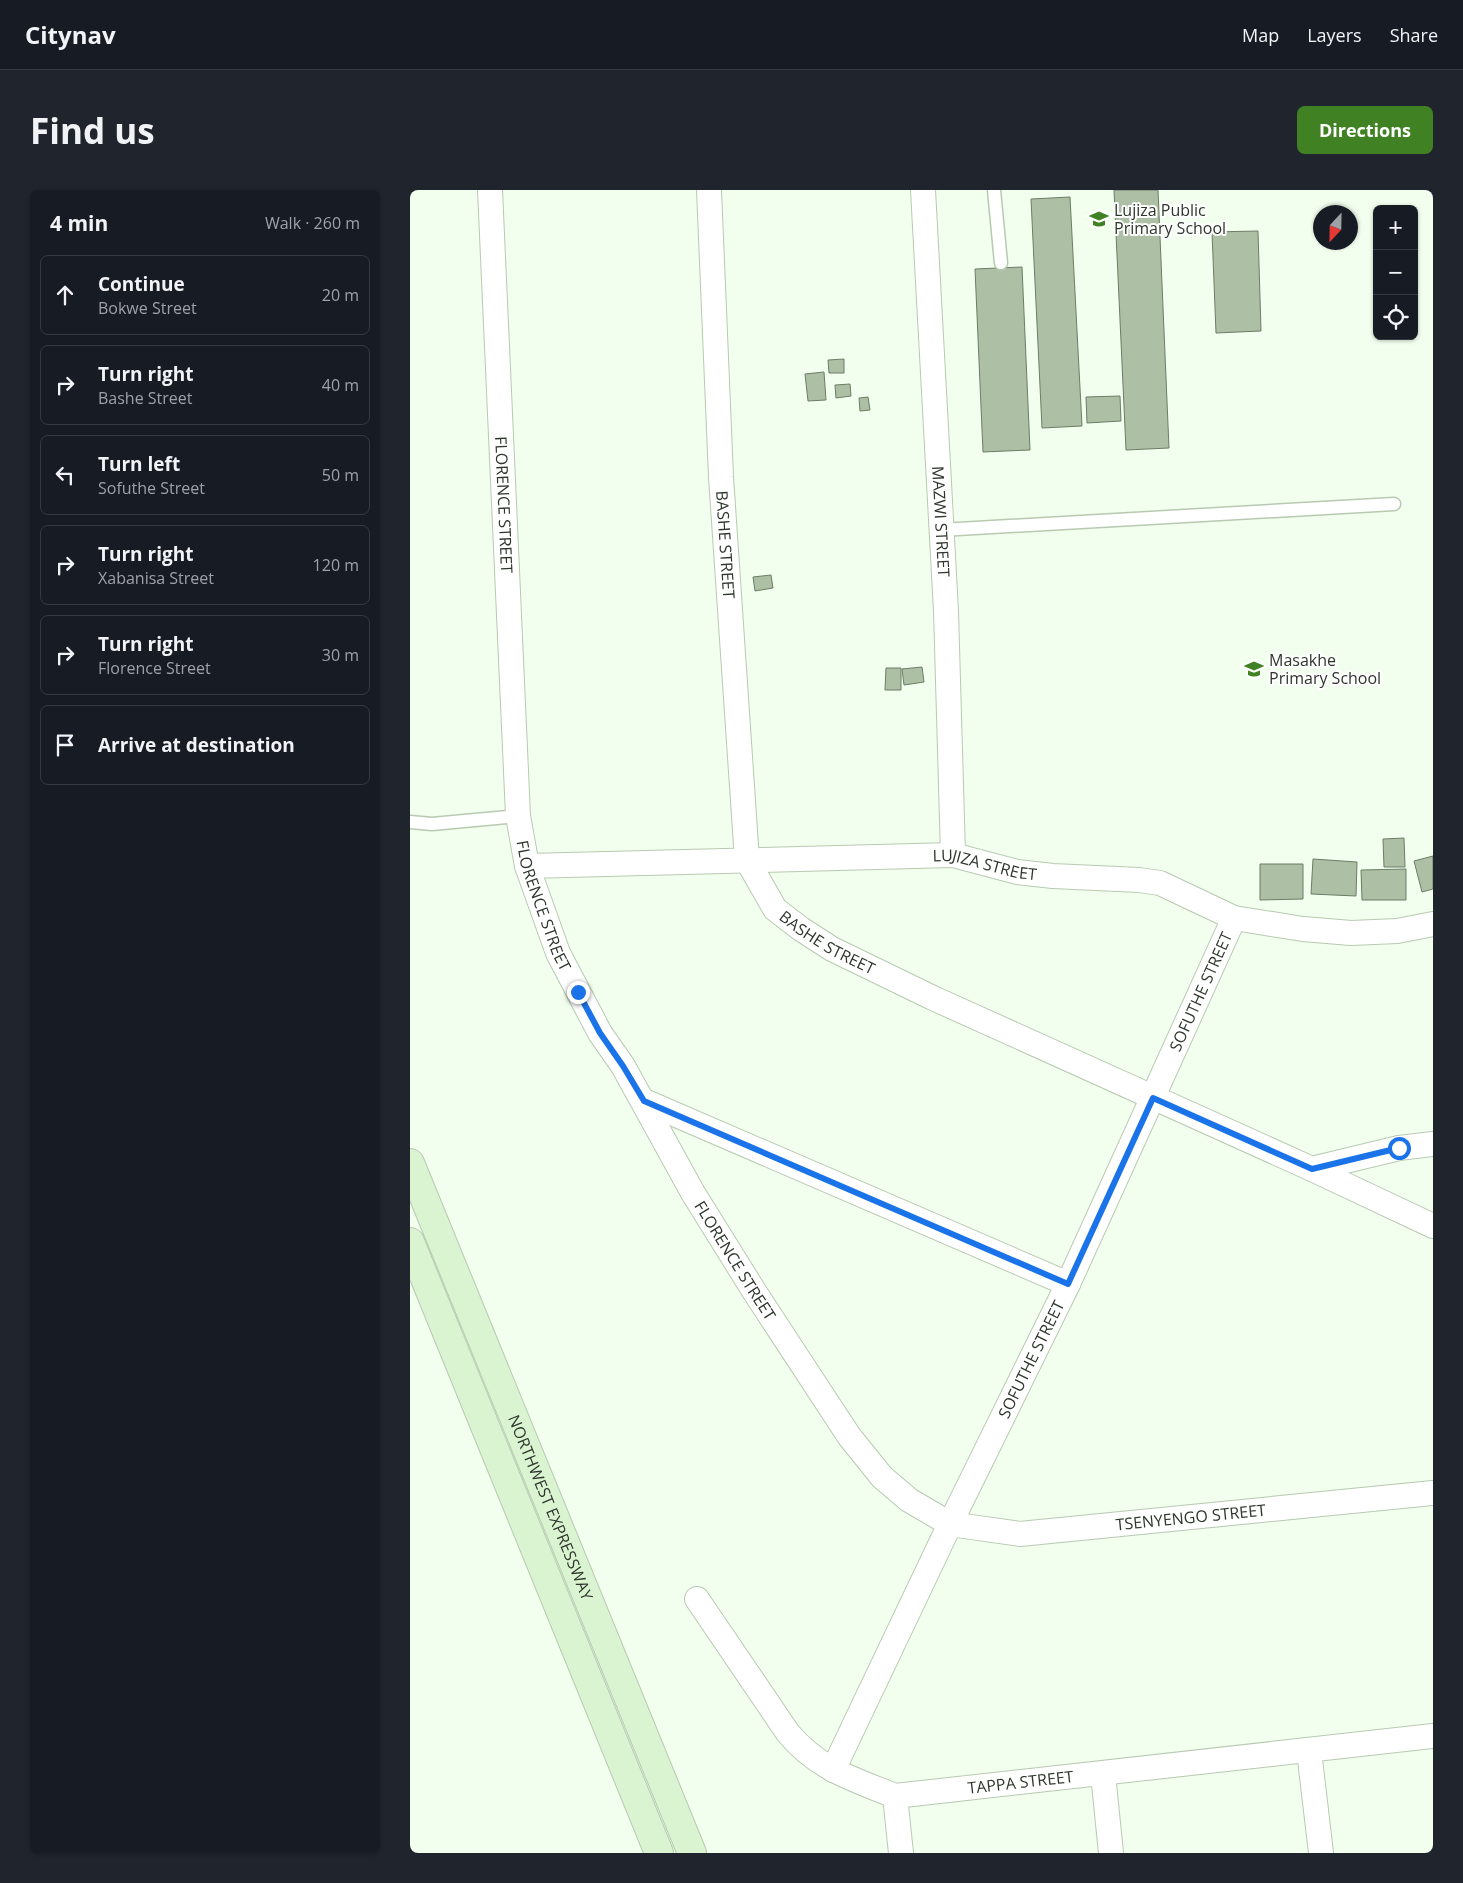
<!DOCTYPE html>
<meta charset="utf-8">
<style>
body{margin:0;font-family:"Open Sans",sans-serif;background:#20242c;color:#f1f3f6}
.controls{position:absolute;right:15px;top:15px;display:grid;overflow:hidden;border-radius:8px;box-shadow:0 1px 4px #0004}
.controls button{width:45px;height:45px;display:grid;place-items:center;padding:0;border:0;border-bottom:1px solid #363941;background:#171b24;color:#f1f3f6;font:25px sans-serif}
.compass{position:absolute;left:903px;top:15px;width:45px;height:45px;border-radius:50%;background:#171b24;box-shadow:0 1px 4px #0004;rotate:202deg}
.stop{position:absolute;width:15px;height:15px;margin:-11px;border:4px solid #1a73e8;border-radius:50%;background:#fff}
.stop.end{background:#1a73e8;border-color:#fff;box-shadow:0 1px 5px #0008}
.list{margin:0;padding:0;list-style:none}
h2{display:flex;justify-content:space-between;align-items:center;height:65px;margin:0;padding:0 20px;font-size:21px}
h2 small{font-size:16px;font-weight:400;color:#9ea1a6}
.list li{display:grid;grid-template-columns:32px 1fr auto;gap:15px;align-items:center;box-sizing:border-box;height:80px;margin:0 10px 10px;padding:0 10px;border:1px solid #363941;border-radius:8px}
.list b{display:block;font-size:19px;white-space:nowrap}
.list p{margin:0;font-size:16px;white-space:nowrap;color:#9ea1a6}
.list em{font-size:16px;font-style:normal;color:#9ea1a6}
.icon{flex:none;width:28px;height:28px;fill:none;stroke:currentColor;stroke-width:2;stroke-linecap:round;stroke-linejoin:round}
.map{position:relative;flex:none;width:1023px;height:1663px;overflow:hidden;border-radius:8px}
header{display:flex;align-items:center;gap:30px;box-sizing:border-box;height:70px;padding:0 25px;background:#171b24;border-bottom:1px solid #363941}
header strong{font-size:24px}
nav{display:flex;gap:28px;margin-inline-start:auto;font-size:18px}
.intro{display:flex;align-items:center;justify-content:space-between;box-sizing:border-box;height:120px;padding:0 30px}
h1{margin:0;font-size:35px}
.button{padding:12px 22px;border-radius:8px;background:#408223;color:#fff;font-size:18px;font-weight:700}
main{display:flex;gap:30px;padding:0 30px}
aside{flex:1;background:#171b24;border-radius:8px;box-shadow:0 1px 4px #0004}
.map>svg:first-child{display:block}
.building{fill:#adc0a6;stroke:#6b7d65}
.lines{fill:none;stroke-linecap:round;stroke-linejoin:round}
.service-casing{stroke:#b7cab1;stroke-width:15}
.minor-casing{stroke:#b7cab1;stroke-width:26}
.secondary-casing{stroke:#b7cab1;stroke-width:30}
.service{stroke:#fff;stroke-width:12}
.minor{stroke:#fff;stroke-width:24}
.secondary{stroke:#daf3d0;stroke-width:28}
.route{stroke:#1a73e8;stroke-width:6}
.labels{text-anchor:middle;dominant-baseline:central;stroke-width:4;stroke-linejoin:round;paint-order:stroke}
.poi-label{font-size:16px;fill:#2e362c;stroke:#fff;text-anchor:start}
.street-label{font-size:16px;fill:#2e362c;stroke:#fff}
</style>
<header>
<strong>Citynav</strong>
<nav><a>Map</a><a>Layers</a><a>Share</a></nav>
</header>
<div class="intro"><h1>Find us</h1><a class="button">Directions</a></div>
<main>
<aside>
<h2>4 min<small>Walk · 260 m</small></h2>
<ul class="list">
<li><svg class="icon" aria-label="ahead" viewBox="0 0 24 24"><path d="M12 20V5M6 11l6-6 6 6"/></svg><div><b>Continue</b><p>Bokwe Street</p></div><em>20 m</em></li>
<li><svg class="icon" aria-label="right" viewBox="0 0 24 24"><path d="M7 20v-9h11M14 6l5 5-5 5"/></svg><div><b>Turn right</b><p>Bashe Street</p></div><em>40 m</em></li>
<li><svg class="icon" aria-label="left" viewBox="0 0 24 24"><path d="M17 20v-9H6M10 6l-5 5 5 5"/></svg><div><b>Turn left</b><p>Sofuthe Street</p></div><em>50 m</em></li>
<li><svg class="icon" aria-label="right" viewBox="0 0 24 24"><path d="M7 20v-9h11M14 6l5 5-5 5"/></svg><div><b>Turn right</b><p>Xabanisa Street</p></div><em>120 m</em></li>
<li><svg class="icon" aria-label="right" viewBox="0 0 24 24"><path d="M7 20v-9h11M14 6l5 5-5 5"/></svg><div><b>Turn right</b><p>Florence Street</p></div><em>30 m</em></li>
<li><svg class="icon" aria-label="arrive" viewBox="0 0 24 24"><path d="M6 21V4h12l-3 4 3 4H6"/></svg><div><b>Arrive at destination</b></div></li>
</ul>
</aside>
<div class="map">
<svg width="1023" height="1663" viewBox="0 0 1023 1663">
<rect width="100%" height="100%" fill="#f2feee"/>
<!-- building -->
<path class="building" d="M704,0h44l11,258 -43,2z
M660,7l12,229 -40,2 -11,-229z
M848,41l3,100 -45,2 -4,-101z
M612,77l8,183 -47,2 -8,-183z
M434,169v14h-15l-1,-13z
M414,182l2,28 -18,1 -3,-27z
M440,194l1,12 -15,2 -1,-13z
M710,206l1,25 -34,2 -1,-26z
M458,207l2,13 -10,1 -1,-13z
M361,385l2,13 -18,3 -2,-14z
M512,477l2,15 -20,3 -2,-16z
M476,478h15v22h-16z
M994,648l1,29h-21l-1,-28z
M1023,666v33l-11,3 -8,-31z
M903,669l44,3 -1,34 -45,-2z
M850,674h43v35l-43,1z
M996,679v31h-44l-1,-30z"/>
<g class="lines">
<!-- service casing -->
<g class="service-casing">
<path id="service" d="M584,0l7,73
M531,340l453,-26
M0,632l22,2 86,-8"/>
</g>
<!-- minor casing -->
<g class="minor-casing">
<g id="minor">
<path id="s1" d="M80,0l28,626 9,50 31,87 42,80 23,33 70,127 61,98 95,145 33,41 27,23 41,24 70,10 413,-41"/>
<path id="s2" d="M299,0l12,287 26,383 28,49 26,20 31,20 101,49 379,171 121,57"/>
<path id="s3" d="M513,0l23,421 7,244"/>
<path id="s4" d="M117,676l426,-11 64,17 36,4 86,4 21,3 74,35 69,11 48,4 46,-2 36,-7"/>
<path d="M234,911l424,183"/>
<path d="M902,979l87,-21 34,-4"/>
<path id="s5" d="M287,1409l91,134c30,36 65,46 107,63l538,-60"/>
<path d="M899,1561l12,102"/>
<path id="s6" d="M423,1580l117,-246 118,-240 166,-366"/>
<path d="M693,1584l8,79"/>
<path d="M485,1606l6,57"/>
</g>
</g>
<!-- secondary casing -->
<g class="secondary-casing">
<g id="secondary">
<path id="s7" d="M0,973l282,690"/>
<path d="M0,1052l249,611"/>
</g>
</g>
<!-- service -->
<use href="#service" class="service"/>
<!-- minor -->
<use href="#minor" class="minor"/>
<!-- secondary -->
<use href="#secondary" class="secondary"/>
</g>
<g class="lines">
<!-- route -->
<path class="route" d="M168,802l22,41 23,33 21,35 424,183 85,-186 159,71 87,-21"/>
</g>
<!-- icons -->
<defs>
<g id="school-bare" transform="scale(1.5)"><path d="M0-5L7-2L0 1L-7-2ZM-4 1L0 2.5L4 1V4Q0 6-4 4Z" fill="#408223" stroke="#fff" stroke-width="2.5" paint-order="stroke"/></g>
</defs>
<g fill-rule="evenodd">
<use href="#school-bare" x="689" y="29"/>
<use href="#school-bare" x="844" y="479"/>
</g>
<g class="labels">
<!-- poi labels -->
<g class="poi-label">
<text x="704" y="20">Lujiza Public<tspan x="704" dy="18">Primary School</tspan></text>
<text x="859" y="470">Masakhe<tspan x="859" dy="18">Primary School</tspan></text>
</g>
<!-- street labels -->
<g class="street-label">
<text stroke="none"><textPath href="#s1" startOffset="315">FLORENCE STREET</textPath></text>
<text stroke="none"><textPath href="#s3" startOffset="332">MAZWI STREET</textPath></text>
<text stroke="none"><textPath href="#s2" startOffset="355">BASHE STREET</textPath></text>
<text stroke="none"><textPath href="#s4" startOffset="459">LUJIZA STREET</textPath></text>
<text stroke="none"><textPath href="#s1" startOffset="720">FLORENCE STREET</textPath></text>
<text stroke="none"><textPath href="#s2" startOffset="790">BASHE STREET</textPath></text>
<text stroke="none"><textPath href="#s6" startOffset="861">SOFUTHE STREET</textPath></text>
<text stroke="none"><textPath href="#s1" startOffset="1125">FLORENCE STREET</textPath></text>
<text stroke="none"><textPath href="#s6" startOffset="456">SOFUTHE STREET</textPath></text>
<text stroke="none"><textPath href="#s7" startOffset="372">NORTHWEST EXPRESSWAY</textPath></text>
<text stroke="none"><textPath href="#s1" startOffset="1712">TSENYENGO STREET</textPath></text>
<text stroke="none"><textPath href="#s5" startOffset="414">TAPPA STREET</textPath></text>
</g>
</g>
</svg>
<div class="controls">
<button>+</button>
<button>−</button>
<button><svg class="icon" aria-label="locate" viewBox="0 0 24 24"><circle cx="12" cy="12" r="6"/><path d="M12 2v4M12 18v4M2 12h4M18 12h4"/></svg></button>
</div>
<svg class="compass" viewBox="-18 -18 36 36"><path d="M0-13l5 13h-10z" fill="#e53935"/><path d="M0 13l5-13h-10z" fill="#9ea1a6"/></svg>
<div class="stop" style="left:989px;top:958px"></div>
<div class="stop end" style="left:168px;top:802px"></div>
</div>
</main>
